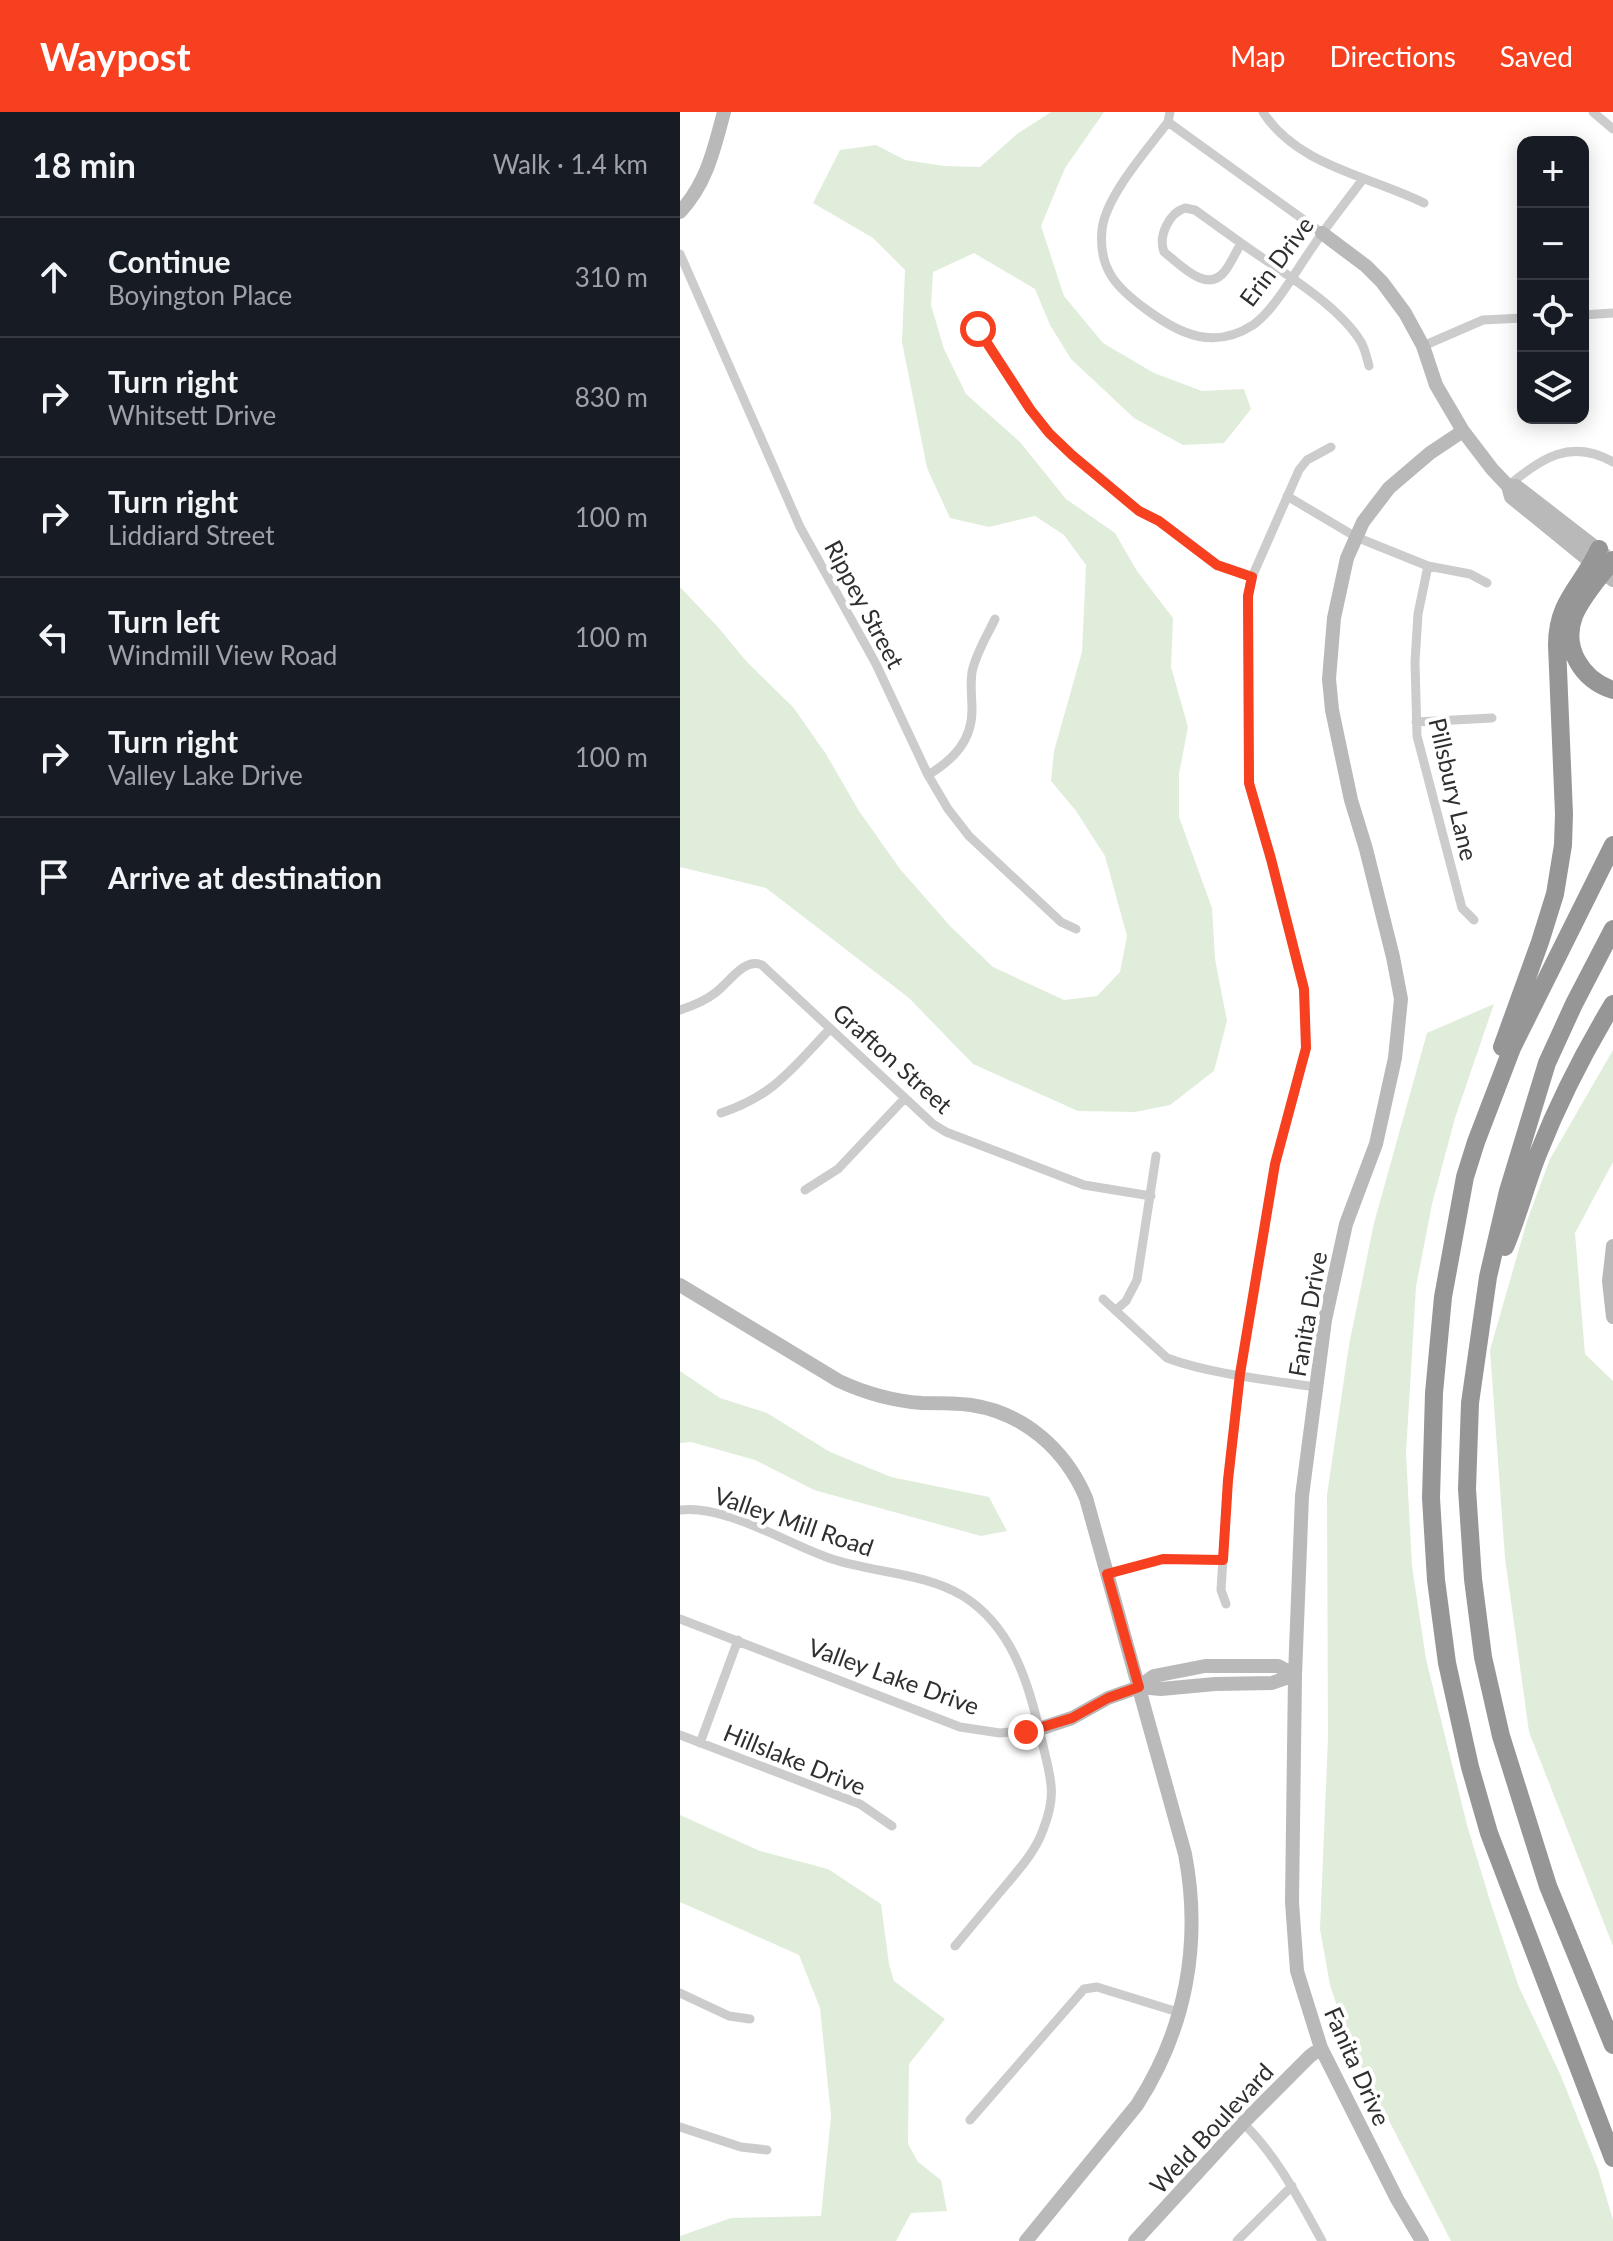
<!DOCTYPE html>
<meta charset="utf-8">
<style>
body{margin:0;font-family:Lato,sans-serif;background:#242831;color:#f1f3f6}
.controls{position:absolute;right:24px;top:24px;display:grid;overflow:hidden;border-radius:16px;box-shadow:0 4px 20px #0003}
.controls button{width:72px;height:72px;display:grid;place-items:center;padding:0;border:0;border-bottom:2px solid #363941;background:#171b24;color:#f1f3f6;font:40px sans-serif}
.stop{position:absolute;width:24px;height:24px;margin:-18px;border:6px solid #f64020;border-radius:50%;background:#fff}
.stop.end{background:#f64020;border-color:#fff;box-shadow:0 2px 8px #0008}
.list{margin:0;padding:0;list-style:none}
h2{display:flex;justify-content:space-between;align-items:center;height:104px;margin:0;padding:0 32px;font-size:34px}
h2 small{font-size:26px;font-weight:400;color:#9ea1a6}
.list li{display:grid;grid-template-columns:52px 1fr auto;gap:24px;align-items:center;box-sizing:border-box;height:120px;padding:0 32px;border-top:2px solid #363941}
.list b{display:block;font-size:30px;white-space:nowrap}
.list p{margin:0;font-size:26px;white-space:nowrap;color:#9ea1a6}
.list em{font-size:26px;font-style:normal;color:#9ea1a6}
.icon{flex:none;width:44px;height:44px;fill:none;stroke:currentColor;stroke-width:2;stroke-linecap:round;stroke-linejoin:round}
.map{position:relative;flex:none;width:933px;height:2129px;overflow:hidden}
header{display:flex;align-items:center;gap:48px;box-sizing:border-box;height:112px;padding:0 40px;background:#f64020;color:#fff}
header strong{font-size:38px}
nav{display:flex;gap:44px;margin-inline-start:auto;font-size:28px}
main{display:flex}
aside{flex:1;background:#171b24}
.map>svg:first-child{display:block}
.green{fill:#e1eddb}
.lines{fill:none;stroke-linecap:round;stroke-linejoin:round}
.street{stroke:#ccc;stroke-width:9}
.secondary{stroke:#b9b9b9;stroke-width:14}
.highway{stroke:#969696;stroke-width:18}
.route{stroke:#f64020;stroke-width:10}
.labels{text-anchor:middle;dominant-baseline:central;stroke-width:8;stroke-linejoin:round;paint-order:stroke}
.street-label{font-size:24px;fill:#2f2f2f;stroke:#fff}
</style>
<header>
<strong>Waypost</strong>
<nav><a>Map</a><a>Directions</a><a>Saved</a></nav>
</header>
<main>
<aside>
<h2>18 min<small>Walk · 1.4 km</small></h2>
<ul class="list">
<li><svg class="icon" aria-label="ahead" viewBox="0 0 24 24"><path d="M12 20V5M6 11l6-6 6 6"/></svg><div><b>Continue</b><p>Boyington Place</p></div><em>310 m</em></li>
<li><svg class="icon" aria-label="right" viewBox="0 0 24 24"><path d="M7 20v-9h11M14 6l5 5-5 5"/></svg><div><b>Turn right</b><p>Whitsett Drive</p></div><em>830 m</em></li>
<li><svg class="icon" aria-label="right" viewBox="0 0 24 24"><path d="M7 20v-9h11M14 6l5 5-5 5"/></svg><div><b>Turn right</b><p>Liddiard Street</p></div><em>100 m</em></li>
<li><svg class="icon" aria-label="left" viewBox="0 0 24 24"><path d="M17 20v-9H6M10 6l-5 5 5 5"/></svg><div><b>Turn left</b><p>Windmill View Road</p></div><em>100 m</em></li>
<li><svg class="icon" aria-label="right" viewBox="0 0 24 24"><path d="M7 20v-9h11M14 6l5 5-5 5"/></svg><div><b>Turn right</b><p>Valley Lake Drive</p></div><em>100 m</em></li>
<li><svg class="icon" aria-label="arrive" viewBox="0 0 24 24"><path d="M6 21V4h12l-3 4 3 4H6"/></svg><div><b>Arrive at destination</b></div></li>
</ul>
</aside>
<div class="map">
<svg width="933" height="2129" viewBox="0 0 933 2129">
<rect width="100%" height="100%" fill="#fff"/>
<!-- green -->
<path class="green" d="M371,0h53l-39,56 -24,58 23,70 39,47 51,30 48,18 42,-2 7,20 -27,34 -41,2 -49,-27 -63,-59 -21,-34 -15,-36 -61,-36 -41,19 -2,33 13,44 22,45 54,48 46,57 49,34 22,38 36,47 -2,49 17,60 -9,47v43l33,91 3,51 12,62 -13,50 -44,34 -35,7 -57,-1 -105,-47 -64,-66 -143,-110 -86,-21v-280l37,39 30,36 46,45 33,47 33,57 41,58 51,58 42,40 71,33 33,-4 23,-24 7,-36 -22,-80 -29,-45 -25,-30 3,-30 28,-99 4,-87 -22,-30 -29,-19 -46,11 -39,-9 -23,-50 -25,-126 3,-72 -32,-32 -60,-35 27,-53 36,-5 29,15 39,6 36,1 37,-33z
M814,892l-39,114 -23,86 -16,83 -10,166 6,113 14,93 41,166 24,79 28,83 42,89 37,93 15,51v21h-162l-100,-194 -21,-62 -10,-56 8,-192 -1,-242 22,-150 25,-122 53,-190z
M933,938v112l-38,71 10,121 28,27v565l-84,-214 -24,-174 -15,-208 37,-129 23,-62z
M0,1259l40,27 47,15 63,39 61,25 98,20 18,34 -26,5 -167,-46 -59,-30 -64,-18 -11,1z
M0,1703l80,36 68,18 53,35 8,60 5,17 51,38 -36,45 -1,80 10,18 23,18 6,31 -36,2 -15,28h-216v-5l51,-18 90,-2 10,-100 -11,-108 -21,-53 -119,-53z"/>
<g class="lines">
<!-- street -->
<path class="street" d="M490,0l-2,10c-21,28 -63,75 -66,108 -4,40 16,59 45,80 34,25 67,40 106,15 21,-14 44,-56 59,-77 16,-24 34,-46 51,-69
M583,0c34,54 107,64 161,91
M913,0l20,17
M488,10l154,111
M505,96l10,2 46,33c-5,9 -10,20 -16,28 -18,24 -45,-7 -61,-19 -6,-16 5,-39 21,-44z
M561,131c37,27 96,60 120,99 4,7 6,16 8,24
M0,142l120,273 76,137 52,111 20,34 21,27 92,86 15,7
M903,203l30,-2
M298,217l52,80 19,24 23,22 67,56 20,10 58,44 35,12
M743,234l60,-26 40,-2
M828,374c33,-28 63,-48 105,-24
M607,384l69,41 72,29 42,8 17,9
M748,454l-10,48 -3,48 2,74 45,172 12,12
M736,610l76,-4
M248,663c25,-15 44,-34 44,-65 0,-13 -2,-25 0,-38 4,-19 15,-36 23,-53
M0,898c12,-4 25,-9 35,-17 14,-10 29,-36 47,-28l171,159 13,8 138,53 67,11
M41,1001c53,-17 72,-46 109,-84
M125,1078l33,-21 67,-71
M423,1187l64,59c43,16 102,22 149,29
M436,1198l10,-9 11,-21 19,-124
M0,1398c44,-6 106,33 149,48 43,15 94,14 134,38 51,32 66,90 79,145 8,37 16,51 1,89 -8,22 -23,38 -37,55 -17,20 -34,41 -51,61
M427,1462l56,-15 60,1
M546,1492l-5,-14 7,-110 12,-106 35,-210 31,-116 -2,-59 -33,-130 -22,-76 -1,-187 4,-19 47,-107 8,-10 24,-13
M0,1507l280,108 40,6 39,-4
M0,1623l180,69 32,22
M20,1631l38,-103
M0,1881l49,23 21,3
M290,2008l114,-131 13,-2 84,26
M563,2011c34,33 56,76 79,118
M0,2015l61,20 26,3
M557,2129l55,-55"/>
<!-- secondary -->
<path class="secondary" d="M0,100c27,-29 34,-63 44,-100
M642,121l44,33 16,16 23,31 18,33 13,39 27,46 29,38 16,17 3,11 102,83
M828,374h8l88,68
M933,1134l-4,35 4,36
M0,1173l159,96c26,12 54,20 83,22 16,0 33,0 49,2 53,8 94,44 115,93l99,356c17,89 1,175 -48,251l-111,136
M459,1575l22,2 54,-5 57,-1 23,-8
M359,1617l33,-11 36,-20 31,-11 15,-11 51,-10h73l17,9
M455,2129l108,-118 67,-67 11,-8
M742,2129l-25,-42 -76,-151 -24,-77 -5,-69 3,-227 7,-179 23,-176 21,-96 30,-80 19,-86 6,-59 -8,-42 -27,-108 -15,-49 -19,-90 -3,-31 5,-61 13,-60 16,-36 26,-34 41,-35 33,-22"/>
<!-- highway -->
<path class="highway" d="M933,448c-13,16 -32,38 -39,56 -12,32 8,64 39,74
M933,733l-101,203 -36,94 -11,35 -22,120 -9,96 -3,105 5,82 11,83 23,104 19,66 124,325
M933,817l-39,75 -27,59 -39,128 -20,86 -18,126 -3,86 6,90 10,78 18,79 47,150 65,159
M822,935l38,-105 15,-48 8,-49 1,-31 -7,-169c0,-45 25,-58 42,-96
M825,1135c13,-30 21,-63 33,-93 21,-53 46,-102 75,-150"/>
</g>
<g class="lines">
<!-- route -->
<path class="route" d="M298,217l52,80 19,24 23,22 67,56 20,10 58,44 35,12 -4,19 1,187 22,76 33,130 2,59 -31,116 -35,210 -12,106 -5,80 -60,-1 -56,15 32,113 -31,11 -36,20 -46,14"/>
</g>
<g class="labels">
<!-- street labels -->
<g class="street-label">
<text transform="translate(596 149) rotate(-53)">Erin Drive</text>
<text transform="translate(185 492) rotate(62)">Rippey Street</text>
<text transform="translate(774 677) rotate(77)">Pillsbury Lane</text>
<text transform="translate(213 946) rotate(42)">Grafton Street</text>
<text transform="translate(627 1202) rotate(-80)">Fanita Drive</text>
<text transform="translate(114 1409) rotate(19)">Valley Mill Road</text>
<text transform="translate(214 1564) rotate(20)">Valley Lake Drive</text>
<text transform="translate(115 1647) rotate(22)">Hillslake Drive</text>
<text transform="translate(678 1954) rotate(66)">Fanita Drive</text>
<text transform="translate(531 2016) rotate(-47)">Weld Boulevard</text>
</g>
</g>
</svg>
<div class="controls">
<button>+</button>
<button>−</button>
<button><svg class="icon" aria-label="locate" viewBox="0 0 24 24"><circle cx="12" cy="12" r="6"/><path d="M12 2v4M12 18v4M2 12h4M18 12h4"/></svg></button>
<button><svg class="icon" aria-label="layers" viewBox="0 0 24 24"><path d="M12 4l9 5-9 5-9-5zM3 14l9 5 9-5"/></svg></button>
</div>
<div class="stop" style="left:298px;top:217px"></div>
<div class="stop end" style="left:346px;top:1620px"></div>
</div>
</main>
